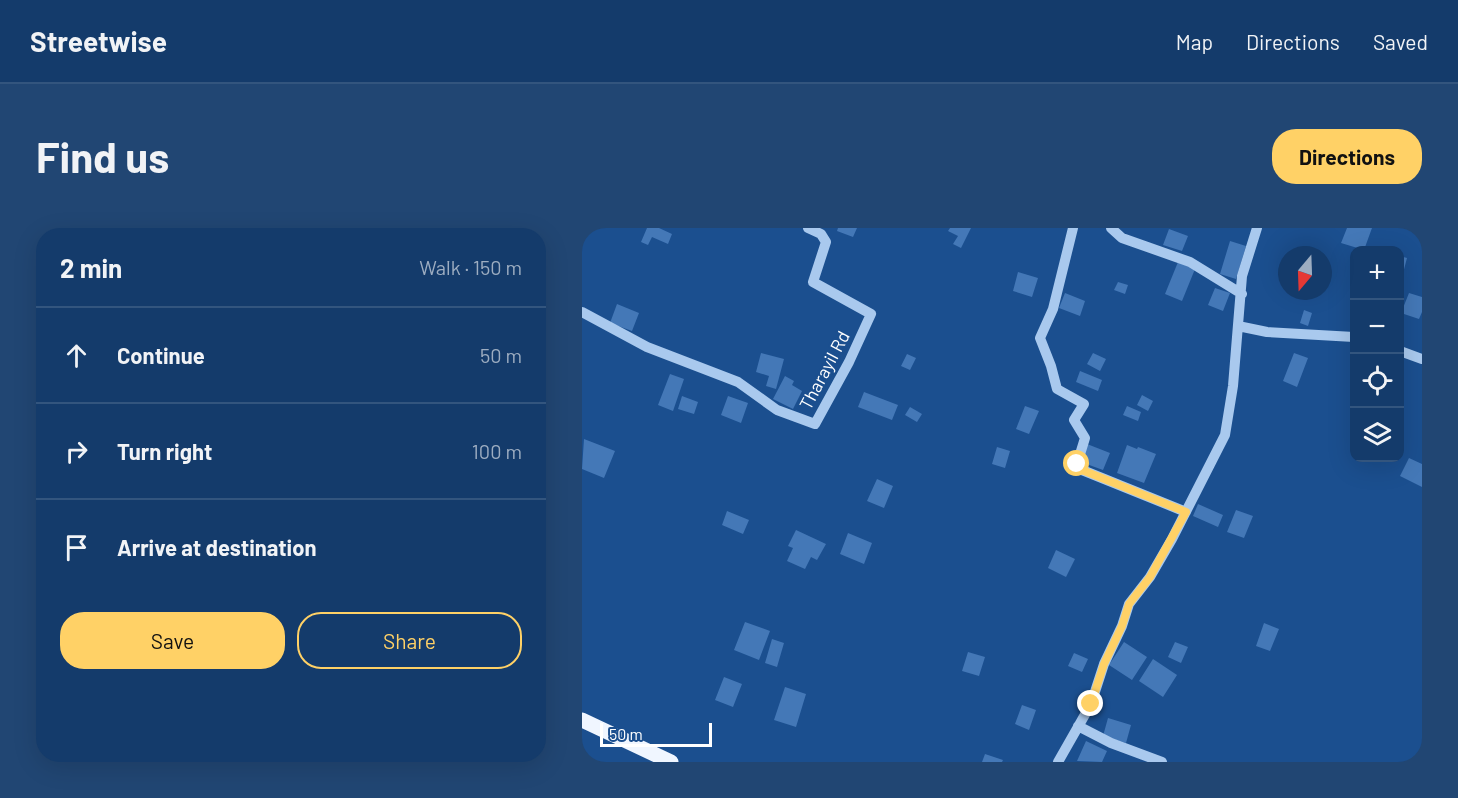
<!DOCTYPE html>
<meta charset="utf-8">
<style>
body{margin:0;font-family:Barlow,sans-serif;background:#214673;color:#f1f3f6}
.controls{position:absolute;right:18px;top:18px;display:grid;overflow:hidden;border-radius:12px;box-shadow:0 6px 24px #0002}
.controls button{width:54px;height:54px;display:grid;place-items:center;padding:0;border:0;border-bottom:2px solid #33557e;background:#143b6b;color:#f1f3f6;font:30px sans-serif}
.compass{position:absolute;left:696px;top:18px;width:54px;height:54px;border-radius:50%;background:#143b6b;box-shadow:0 6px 24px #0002;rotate:199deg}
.scale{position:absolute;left:18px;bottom:15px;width:112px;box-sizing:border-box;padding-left:6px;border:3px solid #fff;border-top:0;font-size:16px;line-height:21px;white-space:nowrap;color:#fff;-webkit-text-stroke:4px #1b4f8f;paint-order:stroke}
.stop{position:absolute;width:18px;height:18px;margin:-14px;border:4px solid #ffd166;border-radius:50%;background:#fff}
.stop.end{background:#ffd166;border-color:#fff;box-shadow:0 2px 6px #0008}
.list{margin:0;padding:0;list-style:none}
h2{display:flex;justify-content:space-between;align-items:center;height:78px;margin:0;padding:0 24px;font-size:26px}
h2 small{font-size:20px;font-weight:400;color:#9dadc1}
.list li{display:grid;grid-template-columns:39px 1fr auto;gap:18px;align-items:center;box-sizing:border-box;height:96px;padding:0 24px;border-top:2px solid #33557e}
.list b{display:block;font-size:22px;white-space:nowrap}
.list em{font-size:20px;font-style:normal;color:#9dadc1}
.actions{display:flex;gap:12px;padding:18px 24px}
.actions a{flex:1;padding:14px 0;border:2px solid #ffd166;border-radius:24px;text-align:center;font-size:21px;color:#ffd166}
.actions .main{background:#ffd166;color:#111}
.icon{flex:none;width:33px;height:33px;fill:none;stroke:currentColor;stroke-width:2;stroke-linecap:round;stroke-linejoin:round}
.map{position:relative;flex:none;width:840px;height:534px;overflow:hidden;border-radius:24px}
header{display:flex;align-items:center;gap:36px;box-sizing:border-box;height:84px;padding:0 30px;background:#143b6b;border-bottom:2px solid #33557e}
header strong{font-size:28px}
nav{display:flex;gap:33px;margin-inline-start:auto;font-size:21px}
.intro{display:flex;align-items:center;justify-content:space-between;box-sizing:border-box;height:144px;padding:0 36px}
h1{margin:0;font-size:42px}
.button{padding:15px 27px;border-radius:24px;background:#ffd166;color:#111;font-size:21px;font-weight:700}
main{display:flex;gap:36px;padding:0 36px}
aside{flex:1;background:#143b6b;border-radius:24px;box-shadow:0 6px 24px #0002}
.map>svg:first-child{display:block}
.building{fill:#4478b7}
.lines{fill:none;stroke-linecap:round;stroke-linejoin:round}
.minor{stroke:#a9c9ee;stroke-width:10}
.major{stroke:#f0f6ff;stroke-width:15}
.route{stroke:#ffd166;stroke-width:8}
.labels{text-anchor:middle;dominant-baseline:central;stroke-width:4.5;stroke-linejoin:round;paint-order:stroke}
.street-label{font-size:18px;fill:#fff;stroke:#1b4f8f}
</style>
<header>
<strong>Streetwise</strong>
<nav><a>Map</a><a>Directions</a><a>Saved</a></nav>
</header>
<div class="intro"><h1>Find us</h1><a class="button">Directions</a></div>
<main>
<aside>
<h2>2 min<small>Walk · 150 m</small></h2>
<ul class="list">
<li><svg class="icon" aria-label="ahead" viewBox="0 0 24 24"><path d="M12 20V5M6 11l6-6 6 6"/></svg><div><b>Continue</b></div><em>50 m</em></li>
<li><svg class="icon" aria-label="right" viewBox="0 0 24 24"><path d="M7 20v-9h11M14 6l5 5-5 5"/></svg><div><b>Turn right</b></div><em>100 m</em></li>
<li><svg class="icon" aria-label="arrive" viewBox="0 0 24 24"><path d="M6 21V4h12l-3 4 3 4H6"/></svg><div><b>Arrive at destination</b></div></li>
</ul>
<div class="actions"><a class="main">Save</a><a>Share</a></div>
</aside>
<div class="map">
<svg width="840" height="534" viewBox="0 0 840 534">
<rect width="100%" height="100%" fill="#1b4f8f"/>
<!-- building -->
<path class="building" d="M65,0h12l13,6 -4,10 -16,-7 -4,8 -7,-3z
M256,0h19l-4,9 -16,-6z
M368,0h21l-10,20 -8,-4 5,-8 -10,-5z
M765,0h25l-8,22 -23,-7z
M587,1l19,7 -6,15 -19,-6z
M648,13l16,5 -10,33 -16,-5z
M818,28l7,2 -5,19 -2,-1z
M596,34l17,7 -13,32 -17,-7z
M436,44l20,6 -6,19 -19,-6z
M536,54l10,3 -3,9 -11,-4z
M633,60l15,5 -7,18 -15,-6z
M483,65l20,8 -5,15 -21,-8z
M827,65l13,4v15l-3,7 -18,-6z
M35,76l22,9 -7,18 -22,-8z
M722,82l8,3 -4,13 -8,-3z
M179,125l23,6 -8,30 -10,-3 3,-10 -13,-4z
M511,125l13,6 -6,12 -13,-7z
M712,125l14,5 -11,29 -14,-6z
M325,126l9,4 -6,12 -9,-4z
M498,143l22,9 -4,11 -22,-9z
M88,146l14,5 -11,32 -15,-6z
M203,148l9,5 -2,4 10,6 -9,18 -20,-10z
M282,164l34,13 -6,15 -34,-13z
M560,167l11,6 -5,10 -11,-6z
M100,168l16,6 -4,12 -16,-5z
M146,168l20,7 -7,20 -20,-8z
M443,178l14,5 -10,23 -13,-5z
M545,178l14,6 -3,9 -15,-6z
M328,179l12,7 -5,8 -12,-7z
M2,211l31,12 -11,27 -22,-9z
M505,216l23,9 -7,17 -22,-8z
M545,217l10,4 1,-2 18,7 -12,29 -27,-10z
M415,219l13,4 -5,17 -13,-4z
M827,230l13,6v23l-22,-11z
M295,251l16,7 -9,22 -17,-7z
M616,276l25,11 -5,12 -25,-11z
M654,282l17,6 -9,22 -17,-6z
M145,283l22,9 -6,14 -21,-9z
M214,302l30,14 -9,16 -6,-3 -6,12 -18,-8 6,-13 -5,-2z
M266,305l24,10 -8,21 -24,-10z
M474,322l19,9 -9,18 -18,-9z
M163,394l25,9 -11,29 -25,-10z
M682,395l15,6 -9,22 -14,-5z
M190,411l12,4 -7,24 -12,-4z
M542,414l23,15 -15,23 -23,-15z
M593,414l13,5 -7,16 -13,-6z
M386,424l17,5 -6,19 -17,-5z
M492,425l14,6 -6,13 -14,-6z
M571,431l24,16 -14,22 -24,-16z
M142,449l18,7 -9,23 -18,-7z
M203,459l21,7 -10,33 -22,-7z
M440,477l14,5 -7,20 -14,-6z
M526,490l23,7 -5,18 -23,-7z
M504,513l21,10 -5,11 -25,-1z
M403,526l18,6 -1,2h-20z"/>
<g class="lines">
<!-- minor -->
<path class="minor" d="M491,0l-20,81 -13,29 11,28 6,23 27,15 -10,16 11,18 -8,26 5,6 104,42
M529,0l11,10 68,24 52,32
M0,84l65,35 91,35 39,28 38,14 34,-62 22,-48 -58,-32 13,-40 -5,-8 -13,-6
M656,98l29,6 87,5
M818,123l22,8
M496,498l33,17 51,19
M476,534l33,-58 13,-40 18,-38 7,-22 21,-27 22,-38 53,-104 8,-49 9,-110 15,-48"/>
<!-- major -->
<path class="major" d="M0,492l89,42"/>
</g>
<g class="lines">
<!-- route -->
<path class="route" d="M495,236l5,6 104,42 -36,65 -21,27 -7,22 -18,38 -13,40"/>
</g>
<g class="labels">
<!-- street labels -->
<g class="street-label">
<text transform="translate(242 142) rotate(-62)">Tharayil Rd</text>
</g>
</g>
</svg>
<div class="controls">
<button>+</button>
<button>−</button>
<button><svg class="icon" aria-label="locate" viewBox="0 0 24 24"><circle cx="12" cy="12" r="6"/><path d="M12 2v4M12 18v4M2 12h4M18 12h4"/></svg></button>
<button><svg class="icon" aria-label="layers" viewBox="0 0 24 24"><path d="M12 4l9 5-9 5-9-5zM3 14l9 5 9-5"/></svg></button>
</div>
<svg class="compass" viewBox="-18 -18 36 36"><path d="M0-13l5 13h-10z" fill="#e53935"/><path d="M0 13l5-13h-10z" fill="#9dadc1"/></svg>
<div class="scale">50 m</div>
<div class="stop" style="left:495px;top:236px"></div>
<div class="stop end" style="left:509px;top:476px"></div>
</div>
</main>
